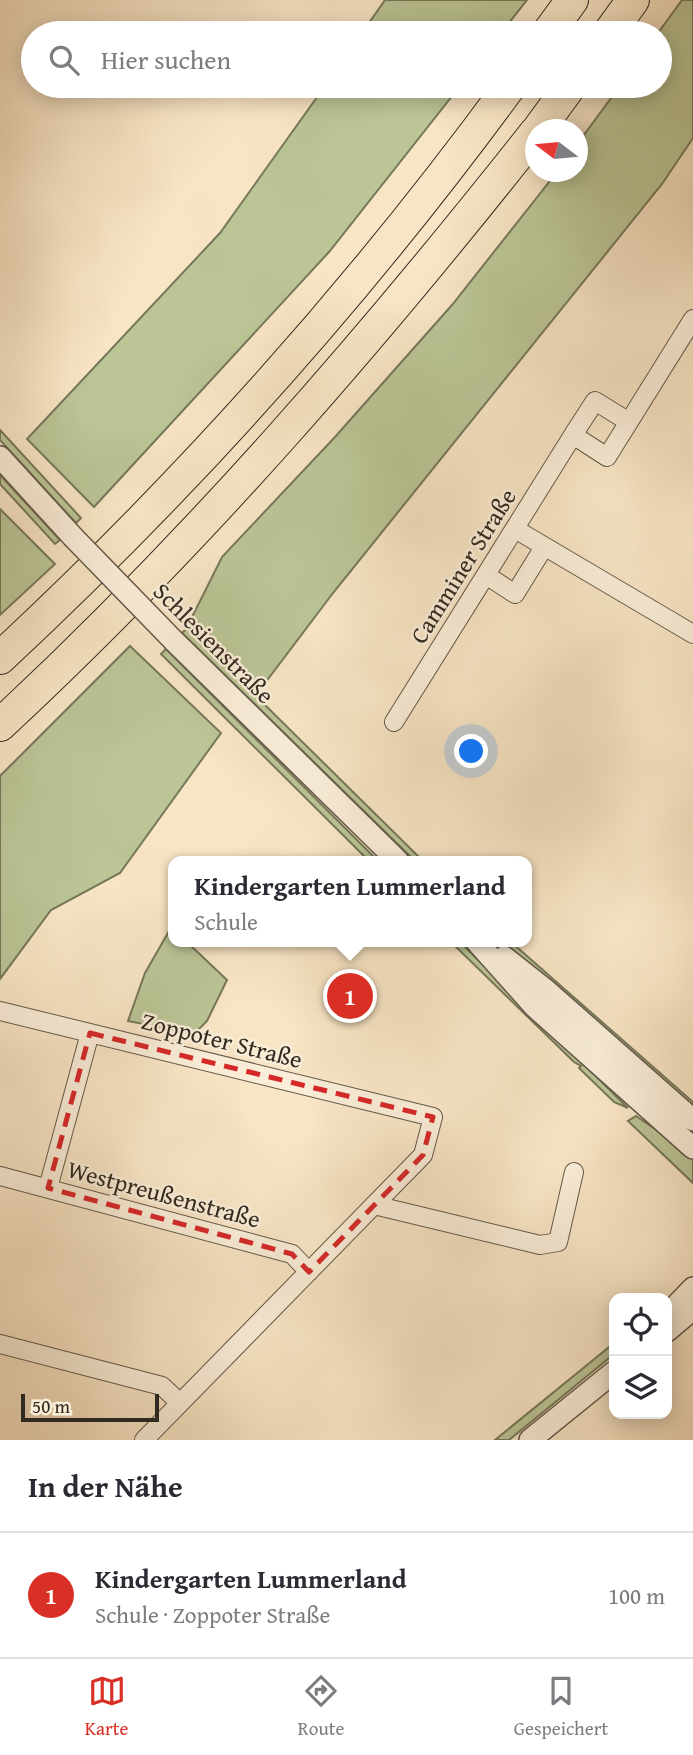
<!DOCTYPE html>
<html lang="de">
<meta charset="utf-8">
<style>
body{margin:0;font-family:"Gentium Book Plus",serif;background:#f2f2f3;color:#2b2b33}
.controls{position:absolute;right:21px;bottom:21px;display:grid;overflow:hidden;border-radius:14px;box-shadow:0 4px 18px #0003}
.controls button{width:63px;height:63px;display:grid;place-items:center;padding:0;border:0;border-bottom:2px solid #e1e1e2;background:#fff;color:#2b2b33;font:35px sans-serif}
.compass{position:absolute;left:525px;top:119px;width:63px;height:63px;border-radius:50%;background:#fff;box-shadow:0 4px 18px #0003;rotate:286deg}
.scale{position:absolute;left:21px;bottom:18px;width:138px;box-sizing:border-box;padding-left:7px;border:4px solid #322920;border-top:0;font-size:19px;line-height:24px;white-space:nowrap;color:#322920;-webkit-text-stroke:5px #faeed9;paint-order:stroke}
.you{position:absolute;left:472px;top:752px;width:24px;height:24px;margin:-18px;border:5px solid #fff;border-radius:50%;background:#1a73e8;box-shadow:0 0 0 10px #1a73e833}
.badge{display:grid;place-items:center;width:46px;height:46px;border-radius:50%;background:#d93025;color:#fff;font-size:23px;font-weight:700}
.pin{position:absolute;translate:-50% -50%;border:4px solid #fff;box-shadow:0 2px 7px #0006}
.popup{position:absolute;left:168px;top:856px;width:364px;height:91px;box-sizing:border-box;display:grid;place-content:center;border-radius:14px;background:#fff;filter:drop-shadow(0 2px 5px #0005);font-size:23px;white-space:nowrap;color:#7c7c81}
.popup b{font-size:26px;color:#2b2b33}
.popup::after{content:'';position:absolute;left:50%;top:100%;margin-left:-14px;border:14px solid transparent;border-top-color:#fff}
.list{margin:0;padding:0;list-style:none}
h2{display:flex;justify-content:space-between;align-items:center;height:91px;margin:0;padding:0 28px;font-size:30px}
h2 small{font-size:23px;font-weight:400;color:#7c7c81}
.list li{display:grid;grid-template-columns:46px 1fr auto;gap:21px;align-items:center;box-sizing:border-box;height:126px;padding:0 28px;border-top:2px solid #e1e1e2}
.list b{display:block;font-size:26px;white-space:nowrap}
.list p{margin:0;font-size:23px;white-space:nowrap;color:#7c7c81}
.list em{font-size:23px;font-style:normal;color:#7c7c81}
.icon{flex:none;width:38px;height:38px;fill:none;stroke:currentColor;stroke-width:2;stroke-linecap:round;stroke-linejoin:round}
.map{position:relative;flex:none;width:693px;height:1440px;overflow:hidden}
.search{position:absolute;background:#fff;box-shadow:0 4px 18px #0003;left:21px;right:21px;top:21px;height:77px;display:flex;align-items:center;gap:18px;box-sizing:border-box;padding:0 24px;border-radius:38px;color:#7c7c81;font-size:26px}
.sheet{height:217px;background:#fff}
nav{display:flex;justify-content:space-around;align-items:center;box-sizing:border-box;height:98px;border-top:2px solid #e1e1e2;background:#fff;font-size:19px;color:#7c7c81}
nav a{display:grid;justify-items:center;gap:4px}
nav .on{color:#d93025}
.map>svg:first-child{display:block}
.green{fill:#bbc596;stroke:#76775b;stroke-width:2}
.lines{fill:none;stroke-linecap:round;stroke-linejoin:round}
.minor-casing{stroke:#645849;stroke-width:20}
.tertiary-casing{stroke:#645849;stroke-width:24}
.motorway-casing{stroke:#322920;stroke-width:34}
.minor{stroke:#faeed9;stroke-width:18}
.tertiary{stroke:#faeed9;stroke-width:21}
.motorway{stroke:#f8e5c5;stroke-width:32}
.tertiary-bridge-casing{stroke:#645849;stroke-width:24;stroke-linecap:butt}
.tertiary-bridge{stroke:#faeed9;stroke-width:21}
.marked{fill:none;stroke:#d62828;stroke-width:5;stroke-dasharray:14 9;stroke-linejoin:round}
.labels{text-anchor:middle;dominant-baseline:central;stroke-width:5;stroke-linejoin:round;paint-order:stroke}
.street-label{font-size:24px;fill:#322920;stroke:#faeed9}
</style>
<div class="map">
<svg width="693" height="1440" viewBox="0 0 693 1440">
<rect width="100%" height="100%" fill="#f8e5c5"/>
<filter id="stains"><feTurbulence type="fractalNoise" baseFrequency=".00286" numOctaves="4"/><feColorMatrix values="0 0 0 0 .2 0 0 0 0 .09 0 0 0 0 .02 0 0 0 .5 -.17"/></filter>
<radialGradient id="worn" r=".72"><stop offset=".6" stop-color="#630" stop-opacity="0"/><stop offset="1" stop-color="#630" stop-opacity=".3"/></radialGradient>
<!-- green -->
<path class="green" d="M385,0h142l-26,33h-139z
M682,0h11v138l-31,46 -329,409 -71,94 -70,-70 30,-60 113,-120 117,-132 105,-133h21v-29l42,-57h40l-2,-53z
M325,86h135l-131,166 -235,255 -67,-68 193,-206z
M0,430l81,88 -5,5 -76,-83z
M0,475l60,65 -5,4 -55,-60z
M0,509l55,55 -55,51z
M187,628l236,233h-8l-233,-228z
M130,646l91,87 -101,140 -69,37 -51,69v-203z
M166,649l212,212h-9l-208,-207z
M172,926l1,16h14l40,38 -20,41 -13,13 -66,-13 17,-48z
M451,942h9l168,166 -14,-6 -35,-34 2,-2 -7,-4z
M502,942h9l182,160v9z
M636,1116l57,39v28l-65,-62z
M614,1343v11l-105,86h-14z"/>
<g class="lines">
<!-- minor casing -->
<g class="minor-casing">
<path id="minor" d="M573,435l22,-34 34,21
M515,529l178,105
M486,575l29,19 29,-47
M394,722l179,-287 34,22 86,-138
M0,1011l433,106 -10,38 -279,285
M0,1176l292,78 17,18
M48,1188l42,-155
M374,1205l166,40 18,-3 16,-70
M0,1344l162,42 18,17"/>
</g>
<!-- tertiary casing -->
<g class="tertiary-casing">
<path id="tertiary" d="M0,457l73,80
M174,641l224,220
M477,942l58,65 158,141
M504,957l43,34 146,129
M667,1315l26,-27
M667,1331l26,-22
M530,1440l84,-68"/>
</g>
<!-- motorway casing -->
<g class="motorway-casing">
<path id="motorway" d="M548,33l24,-33
M609,33l24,-33
M538,130l32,-44
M0,658c187,-174 359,-366 510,-572
M0,725c196,-182 370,-383 536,-593"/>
</g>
<!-- minor -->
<use href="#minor" class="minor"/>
<!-- tertiary -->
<use href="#tertiary" class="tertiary"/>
<!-- motorway -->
<use href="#motorway" class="motorway"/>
<!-- tertiary-bridge casing -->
<g class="tertiary-bridge-casing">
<path id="tertiary-bridge" d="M73,537l101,104"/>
</g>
<!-- tertiary-bridge -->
<use href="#tertiary-bridge" class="tertiary-bridge"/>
</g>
<!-- marked area -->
<path class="marked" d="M90,1033l343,84 -10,38 -114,117 -17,-18 -244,-66z"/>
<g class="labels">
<!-- street labels -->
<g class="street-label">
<text transform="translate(463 566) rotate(-58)">Camminer Straße</text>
<text transform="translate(214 643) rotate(45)">Schlesienstraße</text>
<text transform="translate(222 1040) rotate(14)">Zoppoter Straße</text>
<text transform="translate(164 1194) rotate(15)">Westpreußenstraße</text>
</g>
</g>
<rect width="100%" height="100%" filter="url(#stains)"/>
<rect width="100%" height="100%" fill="url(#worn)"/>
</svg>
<div class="controls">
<button><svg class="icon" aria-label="locate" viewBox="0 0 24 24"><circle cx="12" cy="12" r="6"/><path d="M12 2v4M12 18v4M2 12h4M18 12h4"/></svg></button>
<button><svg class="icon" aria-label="layers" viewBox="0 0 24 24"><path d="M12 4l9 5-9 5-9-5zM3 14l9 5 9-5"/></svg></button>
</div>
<svg class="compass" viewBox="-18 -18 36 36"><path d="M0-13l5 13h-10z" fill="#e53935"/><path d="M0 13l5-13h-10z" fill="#7c7c81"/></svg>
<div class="scale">50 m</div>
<div class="you"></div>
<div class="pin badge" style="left:350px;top:996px">1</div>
<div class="popup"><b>Kindergarten Lummerland</b>Schule</div>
<div class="search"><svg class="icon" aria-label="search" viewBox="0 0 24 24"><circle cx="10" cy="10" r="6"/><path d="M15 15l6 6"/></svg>Hier suchen</div>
</div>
<section class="sheet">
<h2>In der Nähe<small></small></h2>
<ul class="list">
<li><span class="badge">1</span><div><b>Kindergarten Lummerland</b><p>Schule · Zoppoter Straße</p></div><em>100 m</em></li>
</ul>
</section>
<nav>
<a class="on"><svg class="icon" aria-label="map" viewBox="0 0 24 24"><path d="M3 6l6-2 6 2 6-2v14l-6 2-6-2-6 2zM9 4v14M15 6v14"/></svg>Karte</a>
<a><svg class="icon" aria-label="directions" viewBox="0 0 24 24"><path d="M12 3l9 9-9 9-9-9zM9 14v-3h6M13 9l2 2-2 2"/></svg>Route</a>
<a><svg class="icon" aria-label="saved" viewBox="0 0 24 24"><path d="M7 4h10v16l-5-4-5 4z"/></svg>Gespeichert</a>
</nav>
